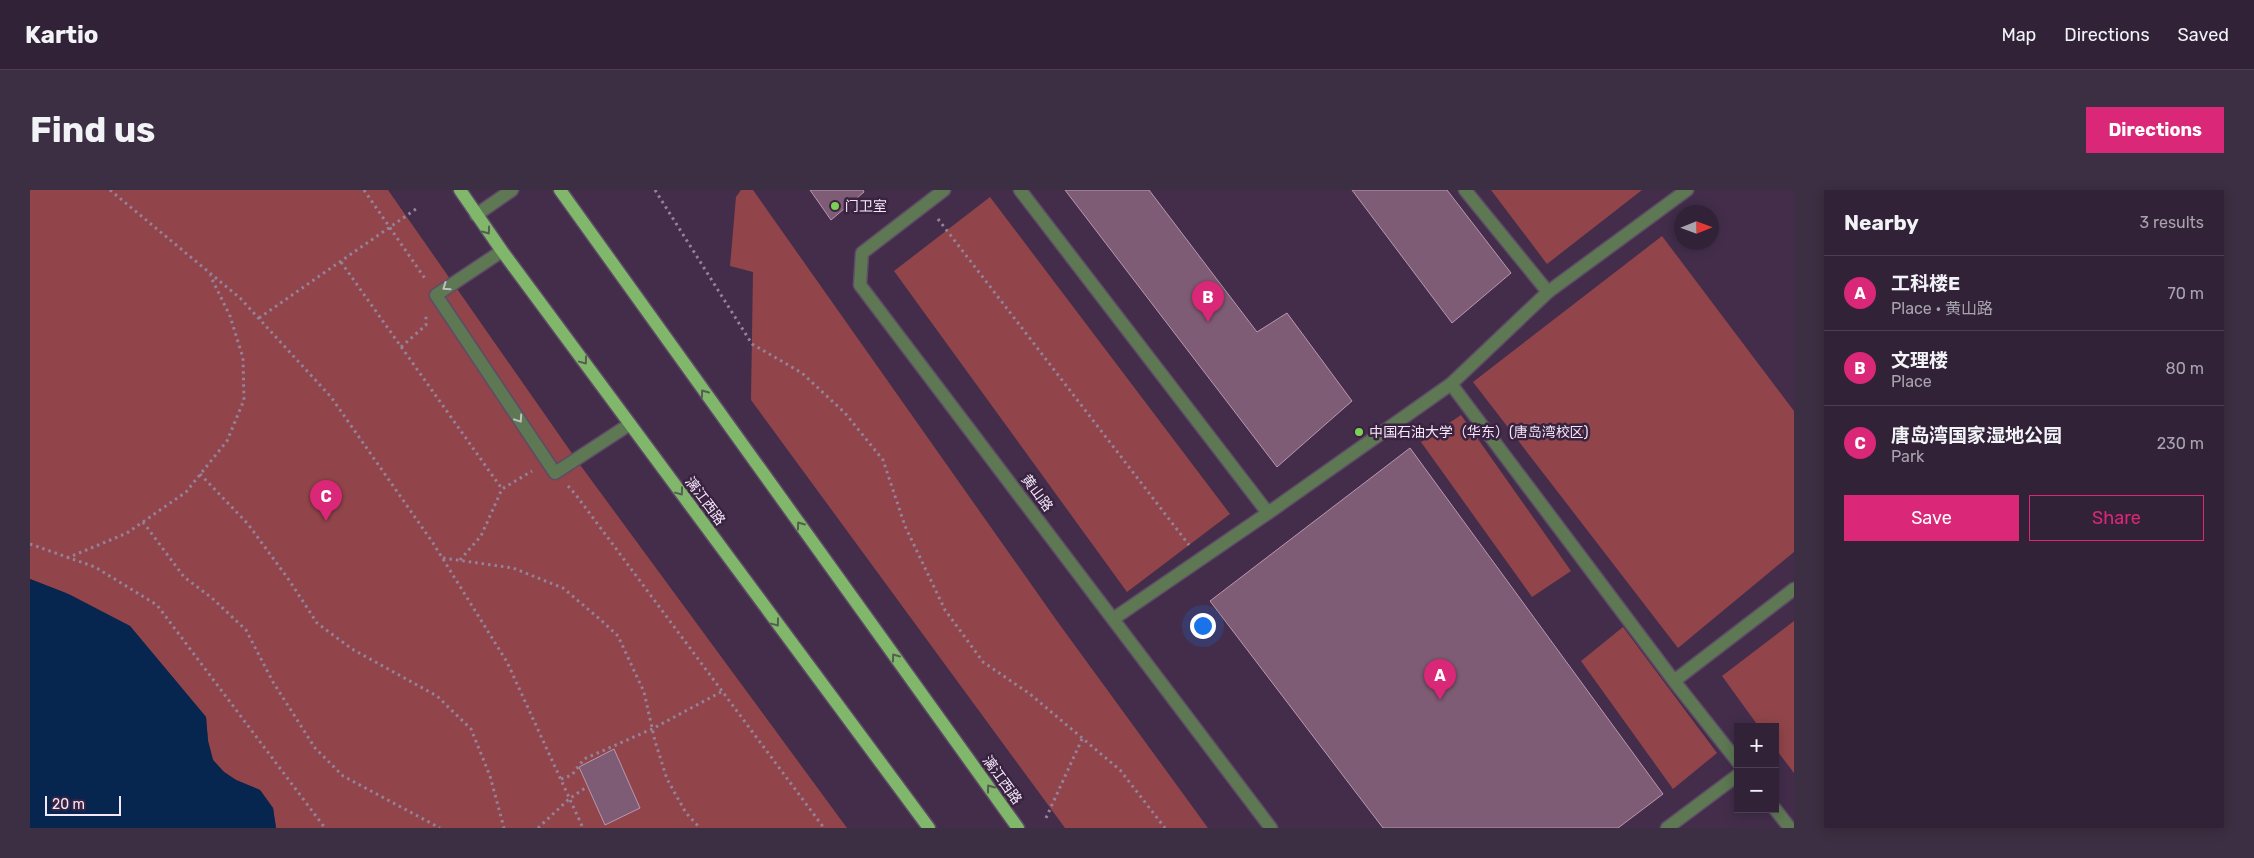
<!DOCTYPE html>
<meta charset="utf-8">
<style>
body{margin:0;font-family:Rubik,"Noto Sans SC",sans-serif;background:#3d2f43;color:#f1f3f6}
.controls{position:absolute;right:15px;bottom:15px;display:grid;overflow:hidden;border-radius:0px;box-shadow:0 2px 12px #0003}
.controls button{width:45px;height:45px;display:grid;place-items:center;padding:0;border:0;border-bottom:1px solid #4d3f53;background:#322238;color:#f1f3f6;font:25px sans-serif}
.compass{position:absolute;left:1644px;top:15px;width:45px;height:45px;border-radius:50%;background:#322238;box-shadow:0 2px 12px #0003;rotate:89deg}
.scale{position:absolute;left:15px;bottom:12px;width:76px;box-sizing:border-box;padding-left:5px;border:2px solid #f4e7f9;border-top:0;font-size:14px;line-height:18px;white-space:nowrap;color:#f4e7f9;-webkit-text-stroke:4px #392340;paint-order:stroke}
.you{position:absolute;left:1172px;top:435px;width:18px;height:18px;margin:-12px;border:4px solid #fff;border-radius:50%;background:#1a73e8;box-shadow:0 0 0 8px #1a73e833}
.badge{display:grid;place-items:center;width:32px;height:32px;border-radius:50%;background:#db2777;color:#fff;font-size:16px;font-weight:700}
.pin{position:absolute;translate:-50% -41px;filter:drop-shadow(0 1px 2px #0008)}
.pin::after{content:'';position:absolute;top:26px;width:18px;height:15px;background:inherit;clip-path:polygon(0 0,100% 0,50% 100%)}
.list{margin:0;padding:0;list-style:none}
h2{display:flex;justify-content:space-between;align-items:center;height:65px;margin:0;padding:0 20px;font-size:21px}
h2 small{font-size:16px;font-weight:400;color:#a8a4ae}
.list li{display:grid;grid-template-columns:32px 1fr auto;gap:15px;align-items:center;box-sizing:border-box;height:75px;padding:0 20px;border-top:1px solid #4d3f53}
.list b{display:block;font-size:19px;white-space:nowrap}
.list p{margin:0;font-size:16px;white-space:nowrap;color:#a8a4ae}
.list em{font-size:16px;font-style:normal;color:#a8a4ae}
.actions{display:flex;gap:10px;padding:15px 20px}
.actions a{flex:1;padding:11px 0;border:1px solid #db2777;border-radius:0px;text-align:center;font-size:18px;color:#db2777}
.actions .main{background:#db2777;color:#fff}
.map{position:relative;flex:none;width:1764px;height:638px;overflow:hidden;border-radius:0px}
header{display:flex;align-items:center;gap:30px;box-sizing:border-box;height:70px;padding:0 25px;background:#322238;border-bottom:1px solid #4d3f53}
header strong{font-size:24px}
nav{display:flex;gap:28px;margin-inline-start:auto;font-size:18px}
.intro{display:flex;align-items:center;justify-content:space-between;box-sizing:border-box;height:120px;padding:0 30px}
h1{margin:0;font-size:35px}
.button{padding:12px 22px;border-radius:0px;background:#db2777;color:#fff;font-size:18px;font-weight:700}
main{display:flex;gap:30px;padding:0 30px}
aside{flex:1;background:#322238;border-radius:0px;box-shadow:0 2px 12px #0003}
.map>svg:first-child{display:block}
.green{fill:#91454a}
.water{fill:#06254f}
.building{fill:#7f5c75;stroke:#bb96b0}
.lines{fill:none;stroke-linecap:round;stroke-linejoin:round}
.service-casing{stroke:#5f4b67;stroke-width:15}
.minor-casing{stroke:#5f4b67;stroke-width:15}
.tertiary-casing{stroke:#5f4b67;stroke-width:15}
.primary-casing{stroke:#5f4b67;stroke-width:15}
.path{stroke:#94829b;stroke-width:3;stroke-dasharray:2.5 4;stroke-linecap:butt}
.service{stroke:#5d7853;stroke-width:12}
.minor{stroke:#5d7853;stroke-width:12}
.tertiary{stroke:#5d7853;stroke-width:12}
.primary{stroke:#80b76b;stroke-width:12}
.oneway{stroke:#555e51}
.oneway2{stroke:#bfc0bf}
.poi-dot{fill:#7bd156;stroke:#392340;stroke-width:2}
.labels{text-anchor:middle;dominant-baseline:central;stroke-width:5;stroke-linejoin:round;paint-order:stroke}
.poi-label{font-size:14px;fill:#f4e7f9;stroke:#392340;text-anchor:start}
.street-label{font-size:14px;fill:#f4e7f9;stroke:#392340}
</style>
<header>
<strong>Kartio</strong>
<nav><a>Map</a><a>Directions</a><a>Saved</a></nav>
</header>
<div class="intro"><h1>Find us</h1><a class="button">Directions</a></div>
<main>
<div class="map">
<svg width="1764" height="638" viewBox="0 0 1764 638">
<rect width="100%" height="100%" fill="#432d4b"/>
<!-- green -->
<path class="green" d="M0,0h358l190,272 269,366h-571l-3,-20 -13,-18 -24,-10 -12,-8 -11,-12 -5,-19 -2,-24 -76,-91 -59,-31 -41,-16z
M711,0h12l304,431 151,207h-143l-314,-428 2,-128 -23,-6 6,-69z
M1461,0h151l-95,74z
M960,7l240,317 -103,78 -233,-321z
M1632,46l132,175v141l-116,96 -205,-266z
M1431,225l110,156 -39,26 -111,-155z
M1764,431v152l-19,-25v-21h-16l-37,-51z
M1593,437l94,126 -44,36 -92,-128z"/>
<!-- water -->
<path class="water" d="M0,389l36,14 64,33 76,91 2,24 5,19 11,12 12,8 24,10 13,18 3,20h-246z"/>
<!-- building -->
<path class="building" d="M780,0h53l1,2 -33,28z
M1035,0h84l108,142 30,-19 65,88 -75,66z
M1322,0h95l64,83 -59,50z
M1380,258l253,346 -45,34h-235l-173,-227z
M584,559l26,59 -35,17 -26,-58z"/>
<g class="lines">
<!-- service casing -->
<g class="service-casing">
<path id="service" d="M1435,0l83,102
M472,61l-66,44 119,178 75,-49"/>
</g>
<!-- minor casing -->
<g class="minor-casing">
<path id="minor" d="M914,0l-82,63 -2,32 411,543
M990,0l248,323 183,-129 97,-92 139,-102
M1421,194l223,297 64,81
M1083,429l155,-106
M1644,491l120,-92
M1745,619l15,19
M1637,638l71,-53"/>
</g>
<!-- tertiary casing -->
<g class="tertiary-casing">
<path id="tertiary" d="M446,25l36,-25"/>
</g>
<!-- primary casing -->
<g class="primary-casing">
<path id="primary" d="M430,0l42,61 427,577
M530,0l458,638"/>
</g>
<!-- path -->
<path class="path" d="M80,0l130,108 91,99 102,146 74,119 76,166
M334,0l62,90
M625,0l97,154 50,29 43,40 38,47 22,66 40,84 38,52 47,32 90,76 45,58
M908,29l251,326
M311,72l161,227
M229,128l157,-109
M371,157l25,-22v-10
M170,284l48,50 41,56 28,43 35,26 85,47 34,33 19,47 14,52
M538,296l8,9 248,333
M113,332l41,55 28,21 34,32 27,52 42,66 28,28 97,52
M0,354l65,23 62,38 168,223
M37,368l60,-25 59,-41 41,-51 17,-41 -1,-42 -13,-42 -20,-41
M413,368l70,10 50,20 39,33 16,15 26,56 11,49 12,38 19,34 14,15
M430,370l21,-24 21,-47 30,-18
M531,589l11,-4 12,-16 68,-30 69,-37
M1016,628l36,-79
M508,638l31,-29 19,-13"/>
<!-- service -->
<use href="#service" class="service"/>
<!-- minor -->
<use href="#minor" class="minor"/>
<!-- tertiary -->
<use href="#tertiary" class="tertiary"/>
<!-- primary -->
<use href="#primary" class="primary"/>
</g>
<!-- one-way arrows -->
<defs><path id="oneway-chevron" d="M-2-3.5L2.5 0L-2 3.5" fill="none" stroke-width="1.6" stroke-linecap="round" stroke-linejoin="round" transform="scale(1.25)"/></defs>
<g class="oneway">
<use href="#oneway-chevron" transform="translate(457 41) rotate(54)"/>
<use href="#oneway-chevron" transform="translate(554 171) rotate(53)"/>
<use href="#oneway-chevron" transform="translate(674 203) rotate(-126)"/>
<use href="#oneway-chevron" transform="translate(650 302) rotate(53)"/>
<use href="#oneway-chevron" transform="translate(770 335) rotate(-126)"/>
<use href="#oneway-chevron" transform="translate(746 433) rotate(53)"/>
<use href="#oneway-chevron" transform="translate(865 467) rotate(-126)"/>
<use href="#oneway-chevron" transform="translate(960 598) rotate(-126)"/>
</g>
<g class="oneway2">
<use href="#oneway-chevron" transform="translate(416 97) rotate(145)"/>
<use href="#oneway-chevron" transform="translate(489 229) rotate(56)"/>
</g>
<!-- markers -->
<g class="poi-dot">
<circle cx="805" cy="16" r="5"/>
<circle cx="1329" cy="242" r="5"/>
</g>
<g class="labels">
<!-- poi labels -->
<g class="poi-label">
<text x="815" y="16">门卫室</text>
<text x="1339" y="242">中国石油大学（华东）(唐岛湾校区)</text>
</g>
<!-- street labels -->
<g class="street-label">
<text transform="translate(1007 303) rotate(53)">黄山路</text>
<text transform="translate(675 311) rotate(53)">漓江西路</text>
<text transform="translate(972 590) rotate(54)">漓江西路</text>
</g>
</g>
</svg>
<div class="controls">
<button>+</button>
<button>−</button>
</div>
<svg class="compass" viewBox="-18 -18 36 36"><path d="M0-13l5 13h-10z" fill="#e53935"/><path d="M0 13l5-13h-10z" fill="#a8a4ae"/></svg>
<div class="scale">20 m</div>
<div class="you"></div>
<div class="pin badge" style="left:1410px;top:510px">A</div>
<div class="pin badge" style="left:1178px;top:132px">B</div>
<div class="pin badge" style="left:296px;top:331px">C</div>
</div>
<aside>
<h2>Nearby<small>3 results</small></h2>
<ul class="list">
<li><span class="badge">A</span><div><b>工科楼E</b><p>Place · 黄山路</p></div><em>70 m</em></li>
<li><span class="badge">B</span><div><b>文理楼</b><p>Place</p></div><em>80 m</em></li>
<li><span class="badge">C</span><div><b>唐岛湾国家湿地公园</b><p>Park</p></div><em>230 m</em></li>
</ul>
<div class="actions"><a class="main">Save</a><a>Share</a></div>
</aside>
</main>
